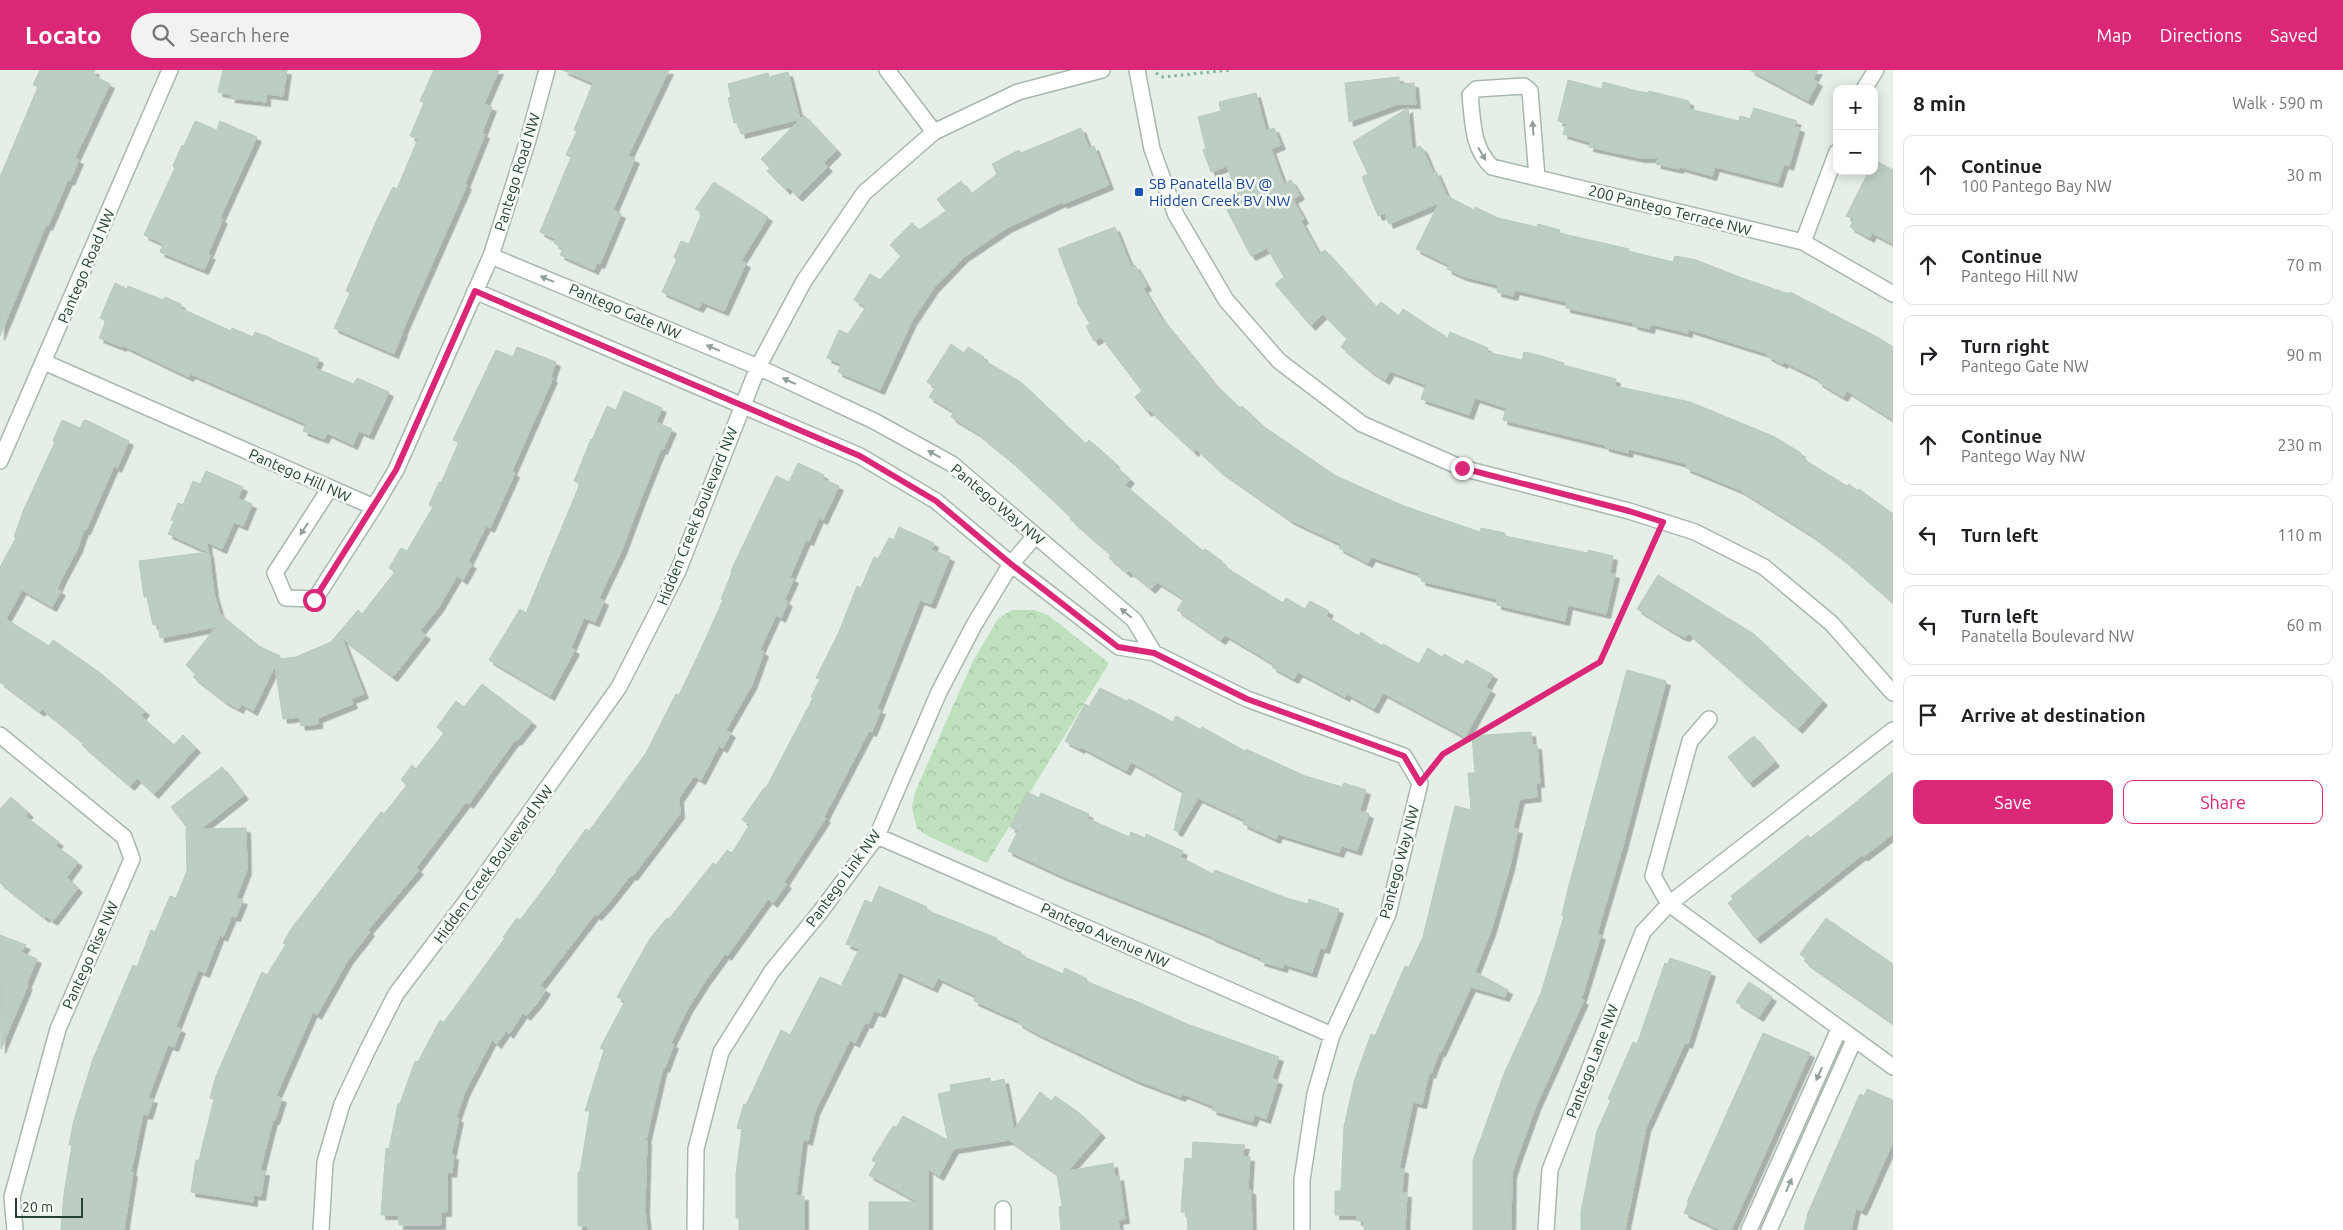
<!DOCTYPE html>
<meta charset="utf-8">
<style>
body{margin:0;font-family:Ubuntu,sans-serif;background:#f2f2f2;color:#202124}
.controls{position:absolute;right:15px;top:15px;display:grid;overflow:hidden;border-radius:10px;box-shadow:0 2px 12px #0003}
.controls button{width:45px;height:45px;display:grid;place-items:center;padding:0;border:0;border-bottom:1px solid #e0e0e0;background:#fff;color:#202124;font:25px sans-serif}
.scale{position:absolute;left:15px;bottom:12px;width:68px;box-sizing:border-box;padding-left:5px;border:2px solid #234231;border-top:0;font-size:14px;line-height:18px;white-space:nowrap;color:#234231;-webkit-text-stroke:4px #f6fbf7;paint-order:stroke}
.stop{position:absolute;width:15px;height:15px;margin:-11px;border:4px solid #db2777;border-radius:50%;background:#fff}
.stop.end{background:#db2777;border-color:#fff;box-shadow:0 1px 5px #0008}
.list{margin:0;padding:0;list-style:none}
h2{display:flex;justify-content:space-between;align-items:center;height:65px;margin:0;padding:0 20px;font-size:21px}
h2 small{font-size:16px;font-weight:400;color:#757577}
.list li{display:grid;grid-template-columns:32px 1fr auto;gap:15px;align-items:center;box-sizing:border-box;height:80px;margin:0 10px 10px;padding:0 10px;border:1px solid #e0e0e0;border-radius:10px}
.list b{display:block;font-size:19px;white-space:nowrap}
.list p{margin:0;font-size:16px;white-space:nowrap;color:#757577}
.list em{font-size:16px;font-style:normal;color:#757577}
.actions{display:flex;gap:10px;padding:15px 20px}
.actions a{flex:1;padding:11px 0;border:1px solid #db2777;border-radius:10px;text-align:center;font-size:18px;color:#db2777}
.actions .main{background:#db2777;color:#fff}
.icon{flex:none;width:28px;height:28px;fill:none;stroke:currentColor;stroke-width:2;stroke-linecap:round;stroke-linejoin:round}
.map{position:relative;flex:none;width:1893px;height:1160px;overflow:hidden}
header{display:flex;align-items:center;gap:30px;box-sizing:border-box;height:70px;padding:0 25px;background:#db2777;color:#fff}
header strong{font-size:24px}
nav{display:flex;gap:28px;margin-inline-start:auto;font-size:18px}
.search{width:350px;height:45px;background:#f2f2f2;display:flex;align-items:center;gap:12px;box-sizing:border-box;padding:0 18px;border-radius:28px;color:#757577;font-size:19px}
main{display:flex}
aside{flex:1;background:#fff}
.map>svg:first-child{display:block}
.park{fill:url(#park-crowns)}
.building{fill:#bdcdc2;stroke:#b7c9bc;filter:url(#shadow)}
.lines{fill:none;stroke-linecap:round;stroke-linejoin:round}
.minor-casing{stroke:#a7b8ad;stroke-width:18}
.path{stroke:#84b397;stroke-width:3;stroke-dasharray:2.5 4;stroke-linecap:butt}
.minor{stroke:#fff;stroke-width:15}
.oneway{fill:#91a098}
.route{stroke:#db2777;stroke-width:6}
.transit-dot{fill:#1a4fb4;stroke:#f6fbf7;stroke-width:2}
.labels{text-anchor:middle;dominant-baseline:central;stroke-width:5;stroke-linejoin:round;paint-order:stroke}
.street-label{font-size:15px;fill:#234231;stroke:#f6fbf7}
.transit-label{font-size:15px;fill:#164399;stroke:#f6fbf7;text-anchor:start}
</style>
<header>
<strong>Locato</strong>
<div class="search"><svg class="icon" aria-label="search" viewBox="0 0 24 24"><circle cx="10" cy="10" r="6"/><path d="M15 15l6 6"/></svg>Search here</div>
<nav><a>Map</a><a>Directions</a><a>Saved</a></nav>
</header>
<main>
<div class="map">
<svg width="1893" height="1160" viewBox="0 0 1893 1160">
<defs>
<pattern id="park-crowns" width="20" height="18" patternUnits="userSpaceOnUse" patternTransform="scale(1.25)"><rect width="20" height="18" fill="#bee0bd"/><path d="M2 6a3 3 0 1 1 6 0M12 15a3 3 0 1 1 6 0" fill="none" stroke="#a3c1a3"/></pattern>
<filter id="shadow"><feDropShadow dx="4.5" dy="4.5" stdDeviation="0" flood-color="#0004"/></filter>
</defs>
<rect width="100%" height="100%" fill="#e5efe8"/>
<!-- park -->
<path class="park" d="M1012,540h22l14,5 61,48 -122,200 -57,-26 -13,-8 -5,-21 3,-16 58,-131 25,-42z"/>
<!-- building -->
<path class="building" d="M40,0h55l-2,5 17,9 -35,74 4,2 -9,21 -2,-1 -20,46 -2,-1 -46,111v-159l38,-90 -5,-2z
M223,0h64l-4,26 -17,-2v8l-36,-4 2,-3 -14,-3z
M434,0h65l-15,34 8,3 -10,26 3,1 -20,50 2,1 -65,147h1l-9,22 -60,-26 16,-35 -4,-2 30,-69 17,-35 4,2 21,-50 -8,-3 14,-33 -4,-2z
M563,0h106l-41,86 7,3 -22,51 8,4 -21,50 -3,-1 -3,7 -34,-15 3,-6 -9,-6 1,-4 -15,-7 31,-75 -5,-2 11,-24 -3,-1 19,-47z
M1750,0h68l-5,9 5,3 -10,19z
M788,2l12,47 4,-4 33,35 -13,13 4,4 -30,30 -10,-10 -2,3 -19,-19 3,-3 -9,-9 39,-40 -59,15 -3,-12 -4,1 -6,-25 3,-1 -3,-13 40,-11 1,4z
M1399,7v7l15,-1 2,21h-18l-49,18 -4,-39z
M1568,10l34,9 1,-7 34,9 11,2 1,-2 40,10v8l50,12 1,-5 10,3 4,-11 43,13 -3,5 6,2 -11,38 -5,-2 -6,19 -63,-16 -3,9 -32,-9 -1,2 -23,-5 2,-6h-18l-51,-11 1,-5 -27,-8 3,-10 -8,-3z
M1256,23l10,38 8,-3 7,17 -10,4 13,35 7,-4 9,15 -7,4 11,20 -3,2 18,33 6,-4 51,57 5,-5 18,14 4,-7 45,29 2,-6 38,16 -2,4 36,8 2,-8 18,4 22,7 -1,2 53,14 -1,7 75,16 85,35 26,16 -1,1 8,8 39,24 2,-2 9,7 1,-2 34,25v89l-51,-45 -32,-24 -70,-44 -54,-22 1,-4 -58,-15 -1,4 -23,-6v-2l-102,-25 3,-12 -31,-10 -6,17 -48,-16 5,-14 -36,-14 -5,9 -16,-10 -28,-23 6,-8 -24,-25 -12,12 -36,-42 9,-7 -17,-29 -16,8 -24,-46 13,-7 -13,-37 -16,6 -8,-22 3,-1 -8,-32 23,-6 -2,-9z
M1408,38l4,42 8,-4 3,3 10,24 3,-2 11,25 27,14 1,-3 23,11 39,9 1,-3 22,6 -1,3 70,16 -1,2 45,11 2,-6 21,4 46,18 47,16 1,-2 89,46 14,9v73l-46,-29 -4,6 -25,-15 1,-3 -35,-17 -1,2 -16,-8 1,-2 -80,-25v4l-37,-9 -1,5 -17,-4 1,-2 -68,-15v-6l-51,-12 -2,6 -16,-4 1,-7 -36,-9 -15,-7 2,-4 -33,-16 23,-46 -50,21 -4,-11 -7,3 -16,-39 6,-3 -15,-32z
M195,51l22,9 3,-9 37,16 -37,81 3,1 -15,35 3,1 -7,15 -44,-18 3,-8 -19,-9 31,-67 -2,-2 9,-21 2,1z
M1081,58l8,20 5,-2 15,39 -46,19 -1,-2 -55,26 -43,29 -30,31 -22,33 -32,69 -42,-18 3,-8 -14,-6 12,-28 9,4 18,-27 -12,-7 16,-26 10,6 21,-24 -11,-11 22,-22 7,7 27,-19 -9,-12 24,-18 10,13 26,-20 -5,-10 27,-14 2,3z
M1874,90l19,10v74l-21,-11 -2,5 -20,-11 4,-8 -8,-3 23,-45h5z
M714,112l54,35 -27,44 5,2 -22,48 -22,-9 -3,6 -37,-16 15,-33 -3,-2 7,-16 8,3 13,-31 -7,-4z
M1115,157l16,40 4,-2 12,21 -4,2 18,30 54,66 25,24 2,-2 21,20 73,50 68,30 76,26 1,-4 24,5v3l83,17v-3l25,6 -3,17 5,1 -9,40 -38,-9 -3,16 -68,-16v-6l-76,-18 1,-3 -4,-1 1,-4 -48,-16 -3,6 -29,-15 2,-4 -51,-24 -71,-50 -23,-21 -2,3 -45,-42 -2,2 -12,-15 7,-6 -41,-54 -7,4 -8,-15 4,-2 -13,-22 1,-1 -20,-52z
M115,213l12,6 1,-3 35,14 2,-3 16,7 -1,4 51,23 1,-3 21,9 2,-5 16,6v1l48,20 -4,9 39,16 3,-6 32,14 -20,43 -10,-4 -6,14 -26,-12 -3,6 -21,-8 3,-7 -115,-50 -2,3 -67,-32v2l-23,-9 7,-17 -6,-3z
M951,274l13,9 4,-6 16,10 -2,2 40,24 64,61 3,-4 14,12 12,11 -1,2 16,14 -5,6 34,29 44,37 2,-2 17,12 -1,1 9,8 53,33 3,-5 19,11 5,-8 19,10 -3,5 33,20 2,-4 21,14 1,-2 36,20 9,-16 14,9 2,-3 19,11 3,-5 27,15 -7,12 5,3 -26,47 -82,-44 -9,16 -27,-15 -2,3 -47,-25 -4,7 -22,-12 2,-3 -49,-29 -4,5 -44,-30 7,-11 -27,-17 -6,7 -22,-18 -2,2 -18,-15 2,-3 -41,-36 2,-1 -62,-58 -33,-27 -26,-16 3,-5 -25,-15 6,-10 -8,-5z
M517,277l39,15 -5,15 2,1 -41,93 3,2 -4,9 -21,46 -4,-2 -18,36 4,2 -9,16 -6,-4 -18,31 -19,24 6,4 -33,42 -51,-39 22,56 -13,5 2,5 -35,14v6l-17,2 -2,-9 -16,2 -8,-53 -22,45 -12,-7 -2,5 -15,-8 -31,-24 3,-3 -10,-9 30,-38 -56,11 -2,-14 -5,1 -6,-28h-3l-5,-36 70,-9 5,41 6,21 39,32 21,10 -1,3 17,-2 35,-15 27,-32 4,4 33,-42 -6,-4 12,-20 6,3 26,-44 -4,-2 10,-23 2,1 18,-41 -6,-2 43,-90 17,7z
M624,321l38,17 -6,14 16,7 -9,21 -2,-1 -20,50 -19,51 -23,48 5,3 -9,21 -11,-4 -13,30 4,2 -25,46 -61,-36 31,-51 6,4 54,-129 -6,-3 17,-42 1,1 15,-34 9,4z
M62,350l18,8 4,-8 4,1 41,20 -12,27 -3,-2 -28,64h-2l-6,18 -15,28 -6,13 4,2 -9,16 -30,-17 -16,29 43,27 4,-6 46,32 46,39 -4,5 33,29 9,-10 13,13 -42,46 -17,-16 -7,8 -48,-41 2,-2 -42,-34 -2,3 -40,-30v-115l16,-29 -2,-1 10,-28 31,-67 -2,-1z
M798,393l26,12 -1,4 16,7 -16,34 -4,-2 -10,23 -3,-1 -16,37 4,2 -10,21 4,2 -7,16 -5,-3 -16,35 4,2 -12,33 -26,45 5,3 -8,15 -4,-2 -18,34 -7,-4 -15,22 1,16 -47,62 -2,-1 -23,29 -11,12 -2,-2 -55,72 6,4 -8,12 -12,14 -3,-3 -14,21 -3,-3 -9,13 -5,-4 -27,52 -9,26h3l-8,37h3l-2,18 -5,-1v40h-6v13h-42v-10h-18l5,-67 3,1 9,-45h2l15,-43 3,1 22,-42 4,2 61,-84 -2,-1 14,-19 3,2 37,-49 -1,-1 30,-41 3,2 57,-78 30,-59 3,1 22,-46 22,-49 -2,-1 11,-27 -1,-1 45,-95 13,6z
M206,401l37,16 -5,11 14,6 -9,22 -9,-4 -12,27 -15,-7 1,10 -40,-18 6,-13 -3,-1 7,-17 5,2 10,-24 7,3z
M899,457l35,16 -2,7 18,7 -19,47 -11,-4 -43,109 4,1 -9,22 -3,-1 -45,86 2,1 -42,64 3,2 -14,19 -5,-4 -41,57 -2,-2 -19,26 -18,28 -17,35 3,1 -9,24 -2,-1 -17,73h1l-2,68 2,22h-59l-1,-4h-9v-54h2l10,-61h-5l19,-61 -4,-2 25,-47 -8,-4 34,-60 16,-19 2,1 44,-56 3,2 11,-15 5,3 18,-29 -8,-4 22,-32h2l47,-90 -2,-1 9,-18 -4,-1 23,-46 18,-46 4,2 13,-31 4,2 11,-21 5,2z
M1658,505l96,59 69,67 -25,28 -109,-95 -4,3 -6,-2 -42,-26z
M1627,600l39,11 -43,165 -26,88 4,1 -20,65h3l-48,106 -20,55 -4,13 -1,56h-38v-70l31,-86 37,-81 23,-77 -2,-1 6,-26z
M482,614l50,38 -15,19 -2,-1 -46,64 -3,-2 -50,66 3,2 -51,60 2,2 -22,28 -31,55 -4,-3 -37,84 6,2 -7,22h-2l-13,51h5l-4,25 -8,-1v7l-62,-10 5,-32h3l15,-61 -4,-1 6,-22 46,-104 5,3 19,-31 -3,-1 8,-14 90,-117 3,2 23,-29 -6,-5 11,-15 4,4 28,-36 -7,-6 19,-26 8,6z
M1100,618l27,13 2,-2 44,23 3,-6 25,14 1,-3 43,24 1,-2 59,27 37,11 2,-4 22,7 -6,20 9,4 -12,37 -15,-5 -3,7 -61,-19 -2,5 -33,-15 2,-4 -47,-22 -20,34 -4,-2 9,-39 -52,-29 -5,9 -45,-24 -1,2 -15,-8 20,-37 4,2z
M1531,662l1,13h5l3,38h-4l1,14 -17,2 -7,29 5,1 -8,37 -19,65 -16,41 33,18 -3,7 -34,-10 -30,65h-2l-8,22 -2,-1 -7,31 -9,-2 -14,66 5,1 -2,24h5l-2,37h-41v-9h-7v-6h-22v-24h6l3,-64 10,-45 17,-48 4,2 30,-70 4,1 14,-30 32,-131 16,4 -3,-37h7l-3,-37z
M1754,666l21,26 -26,21 -21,-26z
M222,697l22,28 -43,34 45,-1 1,42 -11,28 7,2 -7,17 -4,-1 -9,21 -3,-2 -15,38 -7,-3 -22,57 5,2 -7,18 -6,-2 -20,53 5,1 -5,16 -5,-1 -12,58h2l-9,58h-63l3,-36 8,-49h-3l5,-25 19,-61 40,-94 4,2 14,-37 4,2 15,-36 6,2 11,-27 -1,-42h2l-17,-22z
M1893,702v62l-30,23 -1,-2 -106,84 -28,-36 5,-4 -2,-3 77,-61 2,3 29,-22z
M1027,722l12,6 2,-5 27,12 21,9 -2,4 42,19 2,-5 14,6 1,-4 37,17 -3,6 33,17 2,-4 71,28 22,6 1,-5 30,10 -14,40 -5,-1 -8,25 -28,-9 -1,4 -23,-7 1,-3 -50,-21v-1l-149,-60 -54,-25 10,-20 -8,-4z
M11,727l18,16 -4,3 34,26 -3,4 22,16 -11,15 11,11 -25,33 -7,-5 -1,2 -45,-35v-74z
M879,816l48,21 -1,3 71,28 -1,3 25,11 -1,3 43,19 2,-6 22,11 -1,2 43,18v-1l58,26 92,33 -7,21 6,2 -12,39 -11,-4 -3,7 -40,-12 1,-4 -30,-12 -2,3 -45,-17 -100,-47 -18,-10 1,-2 -45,-20 2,-5 -38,-18 -5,10 -34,-16 -18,41 -7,-2 -6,13 -3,-1 -10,20 -5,-3 -35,71 -7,30 -5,-2 -7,57h8v34h-65v-12h-3v-44l6,-45 -5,-1 7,-24 2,1 35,-75 9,5 30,-58 21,9 18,-37 -13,-5 19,-44 7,3z
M1826,848l67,46v59l-89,-62 2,-2 -6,-5z
M0,865l26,10 -5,7 16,7 -11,26h2l-27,64z
M1670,888l41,14 -23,72 -3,-1 -39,85 -21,102h-44v-18l16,-81 14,-31 -3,-1 25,-57 4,2 28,-81 3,1z
M1749,912l23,15 -13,20 -23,-15z
M1763,963l47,20 -79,177h-10l-37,-17 5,-11h-2z
M990,1008l1,4 13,-3 10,51 26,-38 12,9 3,-5 23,16 23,21 -33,38 45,-8 2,14 4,-1 6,43 -7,1 2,10h-59l-2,-23 3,-1 -5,-32 -48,-34 -55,9 -15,27 -11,-7v61h-59v-28h49l-49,-27 7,-12 -4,-3 21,-34 4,1 6,-11 45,24 -10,-46 13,-3 -1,-6z
M1867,1019l26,11v42l-27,61 -4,8 -6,-3 -5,22h-47l4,-17 37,-85 15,-34 4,2z
M1193,1072l52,3 -3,11 8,1 -2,33h3l1,40h-64l-1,-18h-6l4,-54 7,1z"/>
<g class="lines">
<!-- minor casing -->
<g class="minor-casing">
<path id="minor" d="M887,0l47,62
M1137,0l15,79 24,66 50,85 53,61 83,63 100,44 167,43 66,21 69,35 67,56 62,70
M1864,19l12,-19
M1537,107l-7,-86 -6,-5 -48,3 -6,6c3,27 2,53 22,72l311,75 90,52
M1803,172l34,-90
M491,186l267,111 116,54 78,43 182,156 20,33
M475,221l385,165 76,45 75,63 108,83 35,6 93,46 157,57 16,27 -32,131 -56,121 -17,59 -13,86v50
M44,292l330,145 22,-37 95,-214 37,-116 19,-70
M0,391l170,-391
M330,418l-55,85 11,25 29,1 59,-92
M1709,649l-19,22 -37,135 16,28 224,163
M0,665l124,102 8,22 -74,170 -46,168 3,33
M877,766l455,199
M1003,1139v21
M321,1160l4,-68 17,-58 26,-55 28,-55 69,-91 154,-216 59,-116 80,-204 46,-86 60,-88 70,-61 84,-40 84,-22
M695,1160l1,-81 25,-97 51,-81 49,-60 56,-75 62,-144 35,-67 37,-61 24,-28
M1546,1160l4,-60 93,-238 26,-28 224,-174
M1749,1160l90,-201
M1769,1160l85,-190"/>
</g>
<!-- path -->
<path class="path" d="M1156,3l7,4 67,-7
M1433,697l10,-13 157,-92 56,-123"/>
<!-- minor -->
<use href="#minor" class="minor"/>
</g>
<!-- one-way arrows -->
<defs><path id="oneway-solid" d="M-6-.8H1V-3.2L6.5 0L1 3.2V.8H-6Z" transform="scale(1.25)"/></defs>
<g class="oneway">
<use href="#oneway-solid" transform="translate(1533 58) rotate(-94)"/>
<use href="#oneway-solid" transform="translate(1482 84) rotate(59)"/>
<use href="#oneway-solid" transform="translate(547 209) rotate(-157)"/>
<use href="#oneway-solid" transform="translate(713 278) rotate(-157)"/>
<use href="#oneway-solid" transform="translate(789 311) rotate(-155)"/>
<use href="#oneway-solid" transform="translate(934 384) rotate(-151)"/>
<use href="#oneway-solid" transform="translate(304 459) rotate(123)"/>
<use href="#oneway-solid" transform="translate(1126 543) rotate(-140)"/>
<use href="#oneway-solid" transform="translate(1819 1004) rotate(114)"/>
<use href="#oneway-solid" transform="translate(1789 1115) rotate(-66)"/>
</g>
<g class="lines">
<!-- route -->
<path class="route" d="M314,530l82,-130 79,-179 385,165 76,45 75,63 107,83 36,6 93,46 157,57 16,27 23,-29 157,-92 63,-140 -34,-11 -167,-43"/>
</g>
<!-- markers -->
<rect class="transit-dot" x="1134" y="117" width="10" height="10" rx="2.5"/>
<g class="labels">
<!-- street labels -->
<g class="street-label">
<text transform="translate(517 102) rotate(-73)">Pantego Road NW</text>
<text transform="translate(1670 140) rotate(14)">200 Pantego Terrace NW</text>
<text transform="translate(86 196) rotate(-67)">Pantego Road NW</text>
<text transform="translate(625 241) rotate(23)">Pantego Gate NW</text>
<text transform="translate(300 405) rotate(24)">Pantego Hill NW</text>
<text transform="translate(998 434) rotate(40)">Pantego Way NW</text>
<text transform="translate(697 446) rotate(-68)">Hidden Creek Boulevard NW</text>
<text transform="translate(1399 792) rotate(-75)">Pantego Way NW</text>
<text transform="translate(493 794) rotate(-54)">Hidden Creek Boulevard NW</text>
<text transform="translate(843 808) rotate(-54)">Pantego Link NW</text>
<text transform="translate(1105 865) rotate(24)">Pantego Avenue NW</text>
<text transform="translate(90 885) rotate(-66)">Pantego Rise NW</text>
<text transform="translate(1592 991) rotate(-69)">Pantego Lane NW</text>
</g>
<!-- transit labels -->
<g class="transit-label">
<text x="1149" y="113">SB Panatella BV @<tspan x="1149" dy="17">Hidden Creek BV NW</tspan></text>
</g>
</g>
</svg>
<div class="controls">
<button>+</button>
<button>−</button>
</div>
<div class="scale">20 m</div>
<div class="stop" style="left:314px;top:530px"></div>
<div class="stop end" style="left:1462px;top:398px"></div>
</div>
<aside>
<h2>8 min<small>Walk · 590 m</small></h2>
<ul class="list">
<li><svg class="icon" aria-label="ahead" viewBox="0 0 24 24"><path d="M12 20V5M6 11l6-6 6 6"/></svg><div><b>Continue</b><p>100 Pantego Bay NW</p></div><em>30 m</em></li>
<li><svg class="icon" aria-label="ahead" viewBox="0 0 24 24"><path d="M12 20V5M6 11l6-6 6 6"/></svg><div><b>Continue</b><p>Pantego Hill NW</p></div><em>70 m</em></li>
<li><svg class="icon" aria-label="right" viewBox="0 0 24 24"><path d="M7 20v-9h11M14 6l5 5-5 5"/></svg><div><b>Turn right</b><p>Pantego Gate NW</p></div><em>90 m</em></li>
<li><svg class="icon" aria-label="ahead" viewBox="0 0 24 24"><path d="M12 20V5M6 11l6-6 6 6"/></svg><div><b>Continue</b><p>Pantego Way NW</p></div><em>230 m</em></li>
<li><svg class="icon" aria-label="left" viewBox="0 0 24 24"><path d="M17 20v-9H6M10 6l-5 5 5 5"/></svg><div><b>Turn left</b></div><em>110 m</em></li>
<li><svg class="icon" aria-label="left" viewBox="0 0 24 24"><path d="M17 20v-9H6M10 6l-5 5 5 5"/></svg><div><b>Turn left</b><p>Panatella Boulevard NW</p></div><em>60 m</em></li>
<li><svg class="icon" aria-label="arrive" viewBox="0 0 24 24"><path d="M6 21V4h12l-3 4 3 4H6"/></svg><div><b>Arrive at destination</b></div></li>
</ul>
<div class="actions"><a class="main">Save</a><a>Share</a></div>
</aside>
</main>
